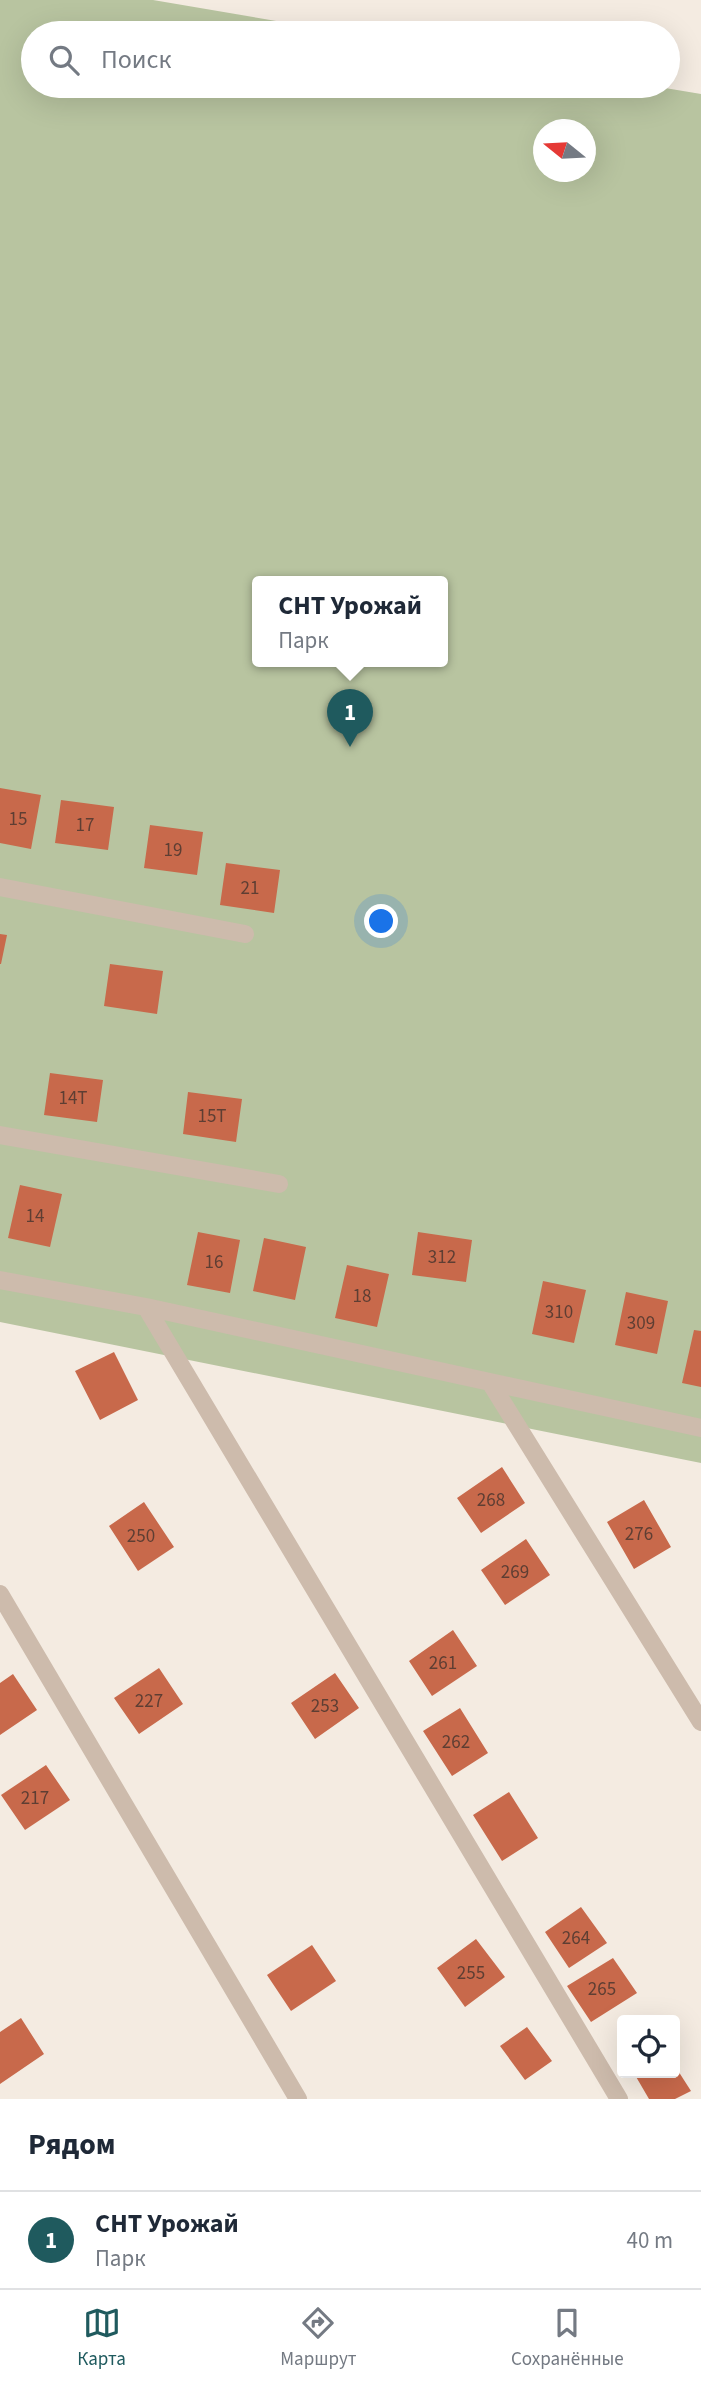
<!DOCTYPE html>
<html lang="ru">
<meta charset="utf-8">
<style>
body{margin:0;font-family:"Source Sans 3",sans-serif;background:#f6f6f7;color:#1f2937}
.controls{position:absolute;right:21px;bottom:21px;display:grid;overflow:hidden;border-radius:7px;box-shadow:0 7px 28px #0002}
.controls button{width:63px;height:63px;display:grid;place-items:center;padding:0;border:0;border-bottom:2px solid #e0e1e3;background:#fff;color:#1f2937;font:35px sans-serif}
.compass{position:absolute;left:533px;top:119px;width:63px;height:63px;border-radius:50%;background:#fff;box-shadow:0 7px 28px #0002;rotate:288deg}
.you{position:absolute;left:382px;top:922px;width:24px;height:24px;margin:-18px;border:5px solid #fff;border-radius:50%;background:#1a73e8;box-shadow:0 0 0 10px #1a73e833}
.badge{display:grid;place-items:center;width:46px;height:46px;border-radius:50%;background:#1f5a5e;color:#fff;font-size:23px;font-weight:700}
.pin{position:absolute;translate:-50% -58px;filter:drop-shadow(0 2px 4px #0008)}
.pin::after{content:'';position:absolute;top:37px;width:24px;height:21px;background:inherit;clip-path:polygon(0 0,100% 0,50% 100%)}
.popup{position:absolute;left:252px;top:576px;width:196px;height:91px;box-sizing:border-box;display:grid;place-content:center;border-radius:7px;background:#fff;filter:drop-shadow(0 2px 5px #0005);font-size:23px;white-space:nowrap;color:#747a83}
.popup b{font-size:26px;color:#1f2937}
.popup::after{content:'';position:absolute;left:50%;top:100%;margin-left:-14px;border:14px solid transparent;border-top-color:#fff}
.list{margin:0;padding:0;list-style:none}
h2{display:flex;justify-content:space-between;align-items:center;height:91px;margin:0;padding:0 28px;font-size:30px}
h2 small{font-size:23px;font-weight:400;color:#747a83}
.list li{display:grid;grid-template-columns:46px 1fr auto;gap:21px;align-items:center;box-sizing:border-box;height:98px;padding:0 28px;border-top:2px solid #e0e1e3}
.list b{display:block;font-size:26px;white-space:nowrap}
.list p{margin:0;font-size:23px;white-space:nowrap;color:#747a83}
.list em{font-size:23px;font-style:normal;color:#747a83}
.icon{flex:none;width:38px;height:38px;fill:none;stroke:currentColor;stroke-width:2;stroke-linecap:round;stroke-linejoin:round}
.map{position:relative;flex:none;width:701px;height:2099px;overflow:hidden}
.search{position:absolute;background:#fff;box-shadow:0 7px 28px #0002;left:21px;right:21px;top:21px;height:77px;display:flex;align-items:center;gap:18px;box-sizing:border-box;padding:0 24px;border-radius:38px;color:#747a83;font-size:26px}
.sheet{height:189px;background:#fff}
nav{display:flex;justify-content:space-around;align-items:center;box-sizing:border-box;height:98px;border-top:2px solid #e0e1e3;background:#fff;font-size:19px;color:#747a83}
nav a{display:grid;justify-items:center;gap:4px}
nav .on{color:#1f5a5e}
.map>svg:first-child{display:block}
.green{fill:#b8c4a0;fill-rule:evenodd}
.building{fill:#c8694b}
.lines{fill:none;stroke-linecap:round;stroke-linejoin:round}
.minor{stroke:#cdbbac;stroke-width:18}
.labels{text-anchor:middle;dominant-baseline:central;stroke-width:7;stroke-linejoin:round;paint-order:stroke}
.number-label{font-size:19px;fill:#5e3e33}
</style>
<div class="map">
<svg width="701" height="2099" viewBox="0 0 701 2099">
<rect width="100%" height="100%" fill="#f4ebe1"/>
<!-- green -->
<path class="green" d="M0,0h153l194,33h-314v53h620l48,8v1369l-701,-141zM544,130h42v42h-42zM257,581h186v80h-186z"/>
<!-- building -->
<path class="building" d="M0,788l41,7 -10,54 -31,-6z
M61,800l53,7 -6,43 -53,-7z
M150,825l53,7 -6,43 -53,-7z
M226,863l54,7 -6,43 -54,-8z
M0,934l7,1 -6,29h-1z
M110,964l53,7 -6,43 -53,-8z
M50,1073l53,7 -6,42 -53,-7z
M188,1092l54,7 -6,43 -53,-8z
M20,1185l42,9 -12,53 -42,-9z
M198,1232l42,8 -10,53 -43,-8z
M418,1232l54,8 -6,42 -54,-7z
M264,1238l42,9 -11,53 -42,-9z
M347,1265l42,9 -12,53 -42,-9z
M543,1281l43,9 -12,53 -42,-9z
M626,1292l42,9 -11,53 -42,-9z
M694,1330l7,1v56l-19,-4z
M114,1352l24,48 -38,20 -25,-49z
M502,1467l23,36 -44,30 -24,-35z
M644,1500l27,47 -37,22 -27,-47z
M144,1502l30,45 -36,24 -29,-45z
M526,1539l24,36 -45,30 -24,-35z
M453,1630l24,36 -45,30 -23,-35z
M159,1668l24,36 -44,30 -25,-36z
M335,1673l24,35 -44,31 -24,-36z
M13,1674l24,36 -37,25v-52z
M460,1708l28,45 -36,23 -29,-45z
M46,1765l24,35 -45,30 -24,-35z
M509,1792l29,46 -36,23 -29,-46z
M581,1907l26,36 -38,25 -24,-36z
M476,1939l29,38 -40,30 -28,-39z
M312,1945l24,36 -45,30 -24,-36z
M613,1958l24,35 -46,29 -24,-36z
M21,2018l23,36 -44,30v-52z
M527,2027l25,34 -27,19 -25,-34z
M675,2066l16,25 -16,8h-26l-14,-24 3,-2h37z"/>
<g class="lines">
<!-- minor -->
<path class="minor" d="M0,887l245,47
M0,1135l279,49
M0,1280l146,27 555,121
M146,1307l473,792
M490,1382l211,340
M0,1594l298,505"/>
</g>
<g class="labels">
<!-- number labels -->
<g class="number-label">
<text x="18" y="819">15</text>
<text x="85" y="825">17</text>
<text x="173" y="850">19</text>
<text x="250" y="888">21</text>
<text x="73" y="1098">14Т</text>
<text x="212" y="1116">15Т</text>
<text x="35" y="1216">14</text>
<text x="442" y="1257">312</text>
<text x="214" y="1262">16</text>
<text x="362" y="1296">18</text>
<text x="559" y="1312">310</text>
<text x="641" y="1323">309</text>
<text x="491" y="1500">268</text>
<text x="639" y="1534">276</text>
<text x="141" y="1536">250</text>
<text x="515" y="1572">269</text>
<text x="443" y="1663">261</text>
<text x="149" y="1701">227</text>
<text x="325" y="1706">253</text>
<text x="456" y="1742">262</text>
<text x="35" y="1798">217</text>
<text x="576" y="1938">264</text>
<text x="471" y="1973">255</text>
<text x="602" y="1989">265</text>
</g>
</g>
</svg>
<div class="controls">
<button><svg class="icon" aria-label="locate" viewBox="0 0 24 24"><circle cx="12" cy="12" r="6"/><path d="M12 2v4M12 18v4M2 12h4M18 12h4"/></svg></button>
</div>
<svg class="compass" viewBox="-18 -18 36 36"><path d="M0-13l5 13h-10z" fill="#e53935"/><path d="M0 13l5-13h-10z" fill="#747a83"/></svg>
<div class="you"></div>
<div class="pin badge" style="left:350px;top:747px">1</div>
<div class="popup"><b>СНТ Урожай</b>Парк</div>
<div class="search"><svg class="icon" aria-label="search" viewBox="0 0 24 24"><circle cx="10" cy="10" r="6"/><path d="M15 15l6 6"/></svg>Поиск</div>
</div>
<section class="sheet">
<h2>Рядом<small></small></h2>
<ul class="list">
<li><span class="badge">1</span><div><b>СНТ Урожай</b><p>Парк</p></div><em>40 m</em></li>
</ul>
</section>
<nav>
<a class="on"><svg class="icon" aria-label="map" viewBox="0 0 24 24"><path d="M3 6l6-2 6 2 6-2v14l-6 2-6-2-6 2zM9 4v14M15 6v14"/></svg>Карта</a>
<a><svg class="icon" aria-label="directions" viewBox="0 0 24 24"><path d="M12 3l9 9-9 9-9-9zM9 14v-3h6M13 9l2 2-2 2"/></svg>Маршрут</a>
<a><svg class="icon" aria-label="saved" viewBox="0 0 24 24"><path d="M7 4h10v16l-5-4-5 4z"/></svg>Сохранённые</a>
</nav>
